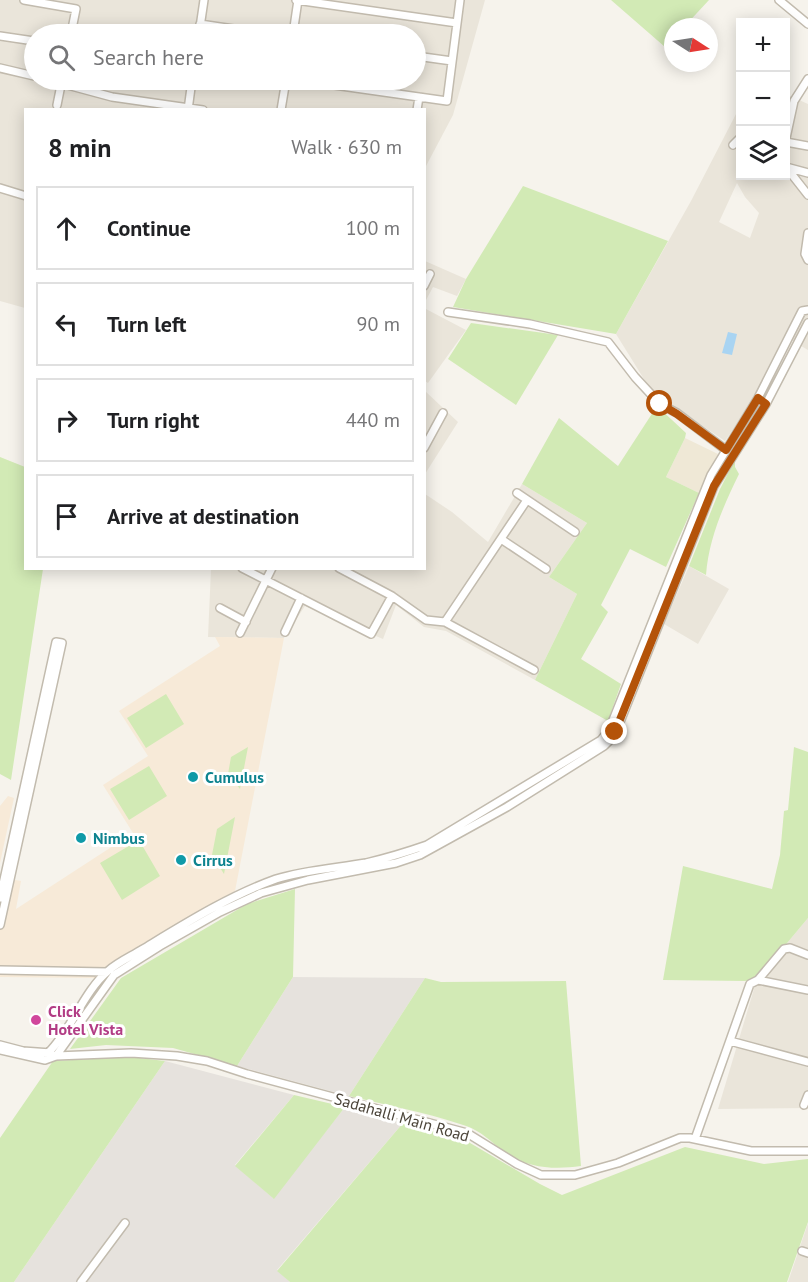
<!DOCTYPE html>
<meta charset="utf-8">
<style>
body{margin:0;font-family:"PT Sans",sans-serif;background:#f2f2f2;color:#202124}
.controls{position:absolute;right:18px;top:18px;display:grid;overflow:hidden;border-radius:0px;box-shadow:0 3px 15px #0003}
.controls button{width:54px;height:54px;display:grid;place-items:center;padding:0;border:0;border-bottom:2px solid #e0e0e0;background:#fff;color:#202124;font:30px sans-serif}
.compass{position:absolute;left:664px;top:18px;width:54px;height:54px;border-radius:50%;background:#fff;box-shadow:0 3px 15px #0003;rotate:102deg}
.stop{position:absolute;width:18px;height:18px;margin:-14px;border:4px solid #b45309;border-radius:50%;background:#fff}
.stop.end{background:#b45309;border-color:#fff;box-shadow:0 2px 6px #0008}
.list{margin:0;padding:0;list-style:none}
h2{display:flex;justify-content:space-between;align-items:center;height:78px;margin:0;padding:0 24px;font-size:26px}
h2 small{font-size:20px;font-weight:400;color:#757577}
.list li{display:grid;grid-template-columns:39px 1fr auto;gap:18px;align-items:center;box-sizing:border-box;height:84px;margin:0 12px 12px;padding:0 12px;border:2px solid #e0e0e0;border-radius:0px}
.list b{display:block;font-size:22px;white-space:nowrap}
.list em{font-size:20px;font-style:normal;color:#757577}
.icon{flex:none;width:33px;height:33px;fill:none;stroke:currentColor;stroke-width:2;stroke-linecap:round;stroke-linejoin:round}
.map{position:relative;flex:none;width:808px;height:1282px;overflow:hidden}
.search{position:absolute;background:#fff;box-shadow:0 3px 15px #0003;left:24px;top:24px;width:402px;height:66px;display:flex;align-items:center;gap:15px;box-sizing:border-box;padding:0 21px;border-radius:33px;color:#757577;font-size:22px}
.panel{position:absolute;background:#fff;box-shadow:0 3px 15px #0003;left:24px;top:108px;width:402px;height:462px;border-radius:0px}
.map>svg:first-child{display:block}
.residential{fill:#eae5da;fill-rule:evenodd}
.commercial{fill:#f7ead8}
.industrial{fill:#e6e2dd}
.education{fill:#efe8d6}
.green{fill:#d2eab5}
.water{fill:#a9d4f2}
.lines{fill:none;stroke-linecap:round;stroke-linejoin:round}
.minor-casing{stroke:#c2bbae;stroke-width:10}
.minor{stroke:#fff;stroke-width:7}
.route{stroke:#b45309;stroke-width:8}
.culture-dot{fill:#0f9aa8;stroke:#fff;stroke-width:2}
.hotel-dot{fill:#d1479c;stroke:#fff;stroke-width:2}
.labels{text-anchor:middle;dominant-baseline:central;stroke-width:6;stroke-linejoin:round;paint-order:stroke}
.culture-label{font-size:16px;font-weight:bold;fill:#0d838f;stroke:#fff;text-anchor:start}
.hotel-label{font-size:16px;font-weight:bold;fill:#b23c85;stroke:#fff;text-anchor:start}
.street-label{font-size:16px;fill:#4b4439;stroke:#fff}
</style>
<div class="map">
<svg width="808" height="1282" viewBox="0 0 808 1282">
<rect width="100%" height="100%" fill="#f6f3ec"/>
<!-- residential -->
<path class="residential" d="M0,0h485l-32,115 -28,53 -1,-58h-398l-1,198 -25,-7zM34,34h382v46h-382z
M788,95l20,9v246l-24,-14 -29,61 -30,44 -73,-49 -36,-58 75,-133 45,-87 4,3v59h46v-70zM737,183l8,14 14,16 -9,25 -31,-16z
M425,261l41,18 -9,17 -24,-9 -8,15z
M424,308l42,22 -38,53 -3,-2z
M425,391l33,31 -33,52z
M522,484l65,39 -38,54 28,17 -42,86 -89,-49 -22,-4 -28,-22 -13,34 -78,-33 -21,32 -76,-1 3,-68 213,-1 1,-74 27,18 36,30z
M689,566l40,23 -31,55 -34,-20z
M808,918v190l-90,1 39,-130z
M808,1223v59h-20z"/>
<!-- commercial -->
<path class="commercial" d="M215,637l69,1 -49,253 -122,71 -17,16 -96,-1v-100l21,4 -5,28 117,-76 -30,-48 45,-29 -29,-45 101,-65z
M8,796l6,2 -14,65v-57z"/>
<!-- industrial -->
<path class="industrial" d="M293,977l132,1 -76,118 -112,-30z
M165,1061l129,34 -59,70 38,33 72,-91 58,16 -126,147 13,12h-276z"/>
<!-- education -->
<path class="education" d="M685,438l33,16 -19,39 -33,-16z"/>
<!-- green -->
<path class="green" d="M611,0h98l-25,27h-11v11l-8,9z
M523,186l145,55 -52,93 -163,-27 13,-28z
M471,323l87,12 -42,70 -68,-46z
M657,406l29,27 -1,5 -19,39 33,16 -33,74 -36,-18 -29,56 7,7 -27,47 40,25 -13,37 -73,-41 42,-86 -28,-17 38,-54 -65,-39 37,-66 59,48z
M0,457l25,10 1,101 17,1 -32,211 -11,-6z
M735,460v7l4,7c-16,33 -30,64 -33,101l-17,-9 31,-77z
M166,694l18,30 -38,24 -19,-30z
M248,747l-8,42 -12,-15 3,-17z
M794,747l14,5v166l-51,61 -12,2 -82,-1 20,-114 89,23 8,-34 4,-44 4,-1z
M149,766l18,30 -38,24 -19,-31z
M235,817l-11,57 -12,-19 5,-26z
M139,840l21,36 -38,24 -22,-37z
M295,889l-2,88 -56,89 -64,-18 -67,-3 -36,4 51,-71 126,-74z
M425,978l16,4 125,-1 15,185c-30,4 -57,2 -82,-18 -13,-11 -21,-19 -39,-24 -36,-12 -74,-19 -111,-28z
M131,1057l34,4 -151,221h-14v-144l53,-77z
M294,1095l51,12 -71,92 -39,-33z
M403,1123l62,17 75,44 22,11 123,-48 79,17 44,-5v63l-21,60h-497l-13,-11z"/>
<!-- water -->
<path class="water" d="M728,332l9,2 -5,21 -10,-2z"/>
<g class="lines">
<!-- minor casing -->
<g class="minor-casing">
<path id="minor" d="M24,0l52,9 -5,25
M296,0l161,23
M779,0l29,24
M200,24l67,10
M199,34l5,-34
M293,34l5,-34
M0,36l34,5
M416,56l36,5
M0,68l34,8
M49,80l63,17 91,13
M299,80l148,21 13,-101
M57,105l5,-25
M188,110l4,-30
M281,110l5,-30
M417,110l2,-13
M786,138l8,-37 14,-22
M786,142l22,4
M733,145l7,-7
M786,167l22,28
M786,167l22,6
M0,188l26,8
M808,233l-3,21 3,6
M424,286l6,-12
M448,312l82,12 78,18 27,35 25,27 17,9 49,37
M424,448l19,-35
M517,493l58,39
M501,539l45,30
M242,568l129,66 21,-38
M339,568l53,28 34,24 19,2 89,48
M220,608l26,14
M445,622l82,-122
M285,632l16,-34
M240,633l32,-65
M0,898l56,-256 6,1 -62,282
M0,970l107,2
M758,980l50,10
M730,1041l78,21
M0,1045l23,6 28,2
M0,1050l45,10 11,-4 75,-3 46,3 30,5 40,13 220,59 50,31 24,11h34l43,-12 62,-25h10l61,13h57
M49,1052c23,-23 35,-61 59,-81 10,-9 24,-15 35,-22 43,-26 86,-53 133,-70 29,-9 61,-11 90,-16 21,-5 41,-11 61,-18l174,-105 8,-10 102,-255 47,-77 44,-87 6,-1
M56,1056l58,-81 46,-29 60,-34 41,-19 47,-13 88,-17 24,-8 87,-48 97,-61 7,-7 9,-17 94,-236 52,-82 42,-81
M804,1105l4,-10
M695,1139l55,-155 8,-4 26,-31 6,-1 18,7
M802,1251l6,2
M81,1282l44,-59"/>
</g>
<!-- minor -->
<use href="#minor" class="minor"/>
</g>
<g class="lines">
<!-- route -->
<path class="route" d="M615,732l99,-246 52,-82 -8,-6 -32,52 -49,-36 -17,-10"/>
</g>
<!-- markers -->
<g class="culture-dot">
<circle cx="193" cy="777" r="6"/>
<circle cx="81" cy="838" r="6"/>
<circle cx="181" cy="860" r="6"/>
</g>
<circle class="hotel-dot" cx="36" cy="1020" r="6"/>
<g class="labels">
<!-- culture labels -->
<g class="culture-label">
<text x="205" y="777">Cumulus</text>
<text x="93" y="838">Nimbus</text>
<text x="193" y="860">Cirrus</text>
</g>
<!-- hotel labels -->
<g class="hotel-label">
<text x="48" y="1011">Click<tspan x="48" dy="18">Hotel Vista</tspan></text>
</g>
<!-- street labels -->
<g class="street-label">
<text transform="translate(402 1117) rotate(16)">Sadahalli Main Road</text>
</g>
</g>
</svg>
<div class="controls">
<button>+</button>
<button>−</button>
<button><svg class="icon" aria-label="layers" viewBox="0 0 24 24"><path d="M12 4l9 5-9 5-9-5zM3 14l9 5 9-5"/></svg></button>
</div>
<svg class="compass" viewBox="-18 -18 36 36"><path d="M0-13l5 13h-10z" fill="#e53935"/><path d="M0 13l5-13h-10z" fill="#757577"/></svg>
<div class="stop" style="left:660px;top:404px"></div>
<div class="stop end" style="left:615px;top:732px"></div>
<div class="search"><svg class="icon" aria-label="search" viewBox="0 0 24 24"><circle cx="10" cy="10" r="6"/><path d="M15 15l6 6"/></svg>Search here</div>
<section class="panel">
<h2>8 min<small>Walk · 630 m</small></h2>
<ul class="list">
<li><svg class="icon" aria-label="ahead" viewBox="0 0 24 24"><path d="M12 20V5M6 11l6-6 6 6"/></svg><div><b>Continue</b></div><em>100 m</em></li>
<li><svg class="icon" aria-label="left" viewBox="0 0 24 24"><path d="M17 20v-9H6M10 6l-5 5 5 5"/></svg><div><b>Turn left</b></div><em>90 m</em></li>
<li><svg class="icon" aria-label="right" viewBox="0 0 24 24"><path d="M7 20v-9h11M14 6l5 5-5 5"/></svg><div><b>Turn right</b></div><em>440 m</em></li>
<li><svg class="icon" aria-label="arrive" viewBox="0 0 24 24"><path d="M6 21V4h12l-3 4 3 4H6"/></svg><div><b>Arrive at destination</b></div></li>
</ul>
</section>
</div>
